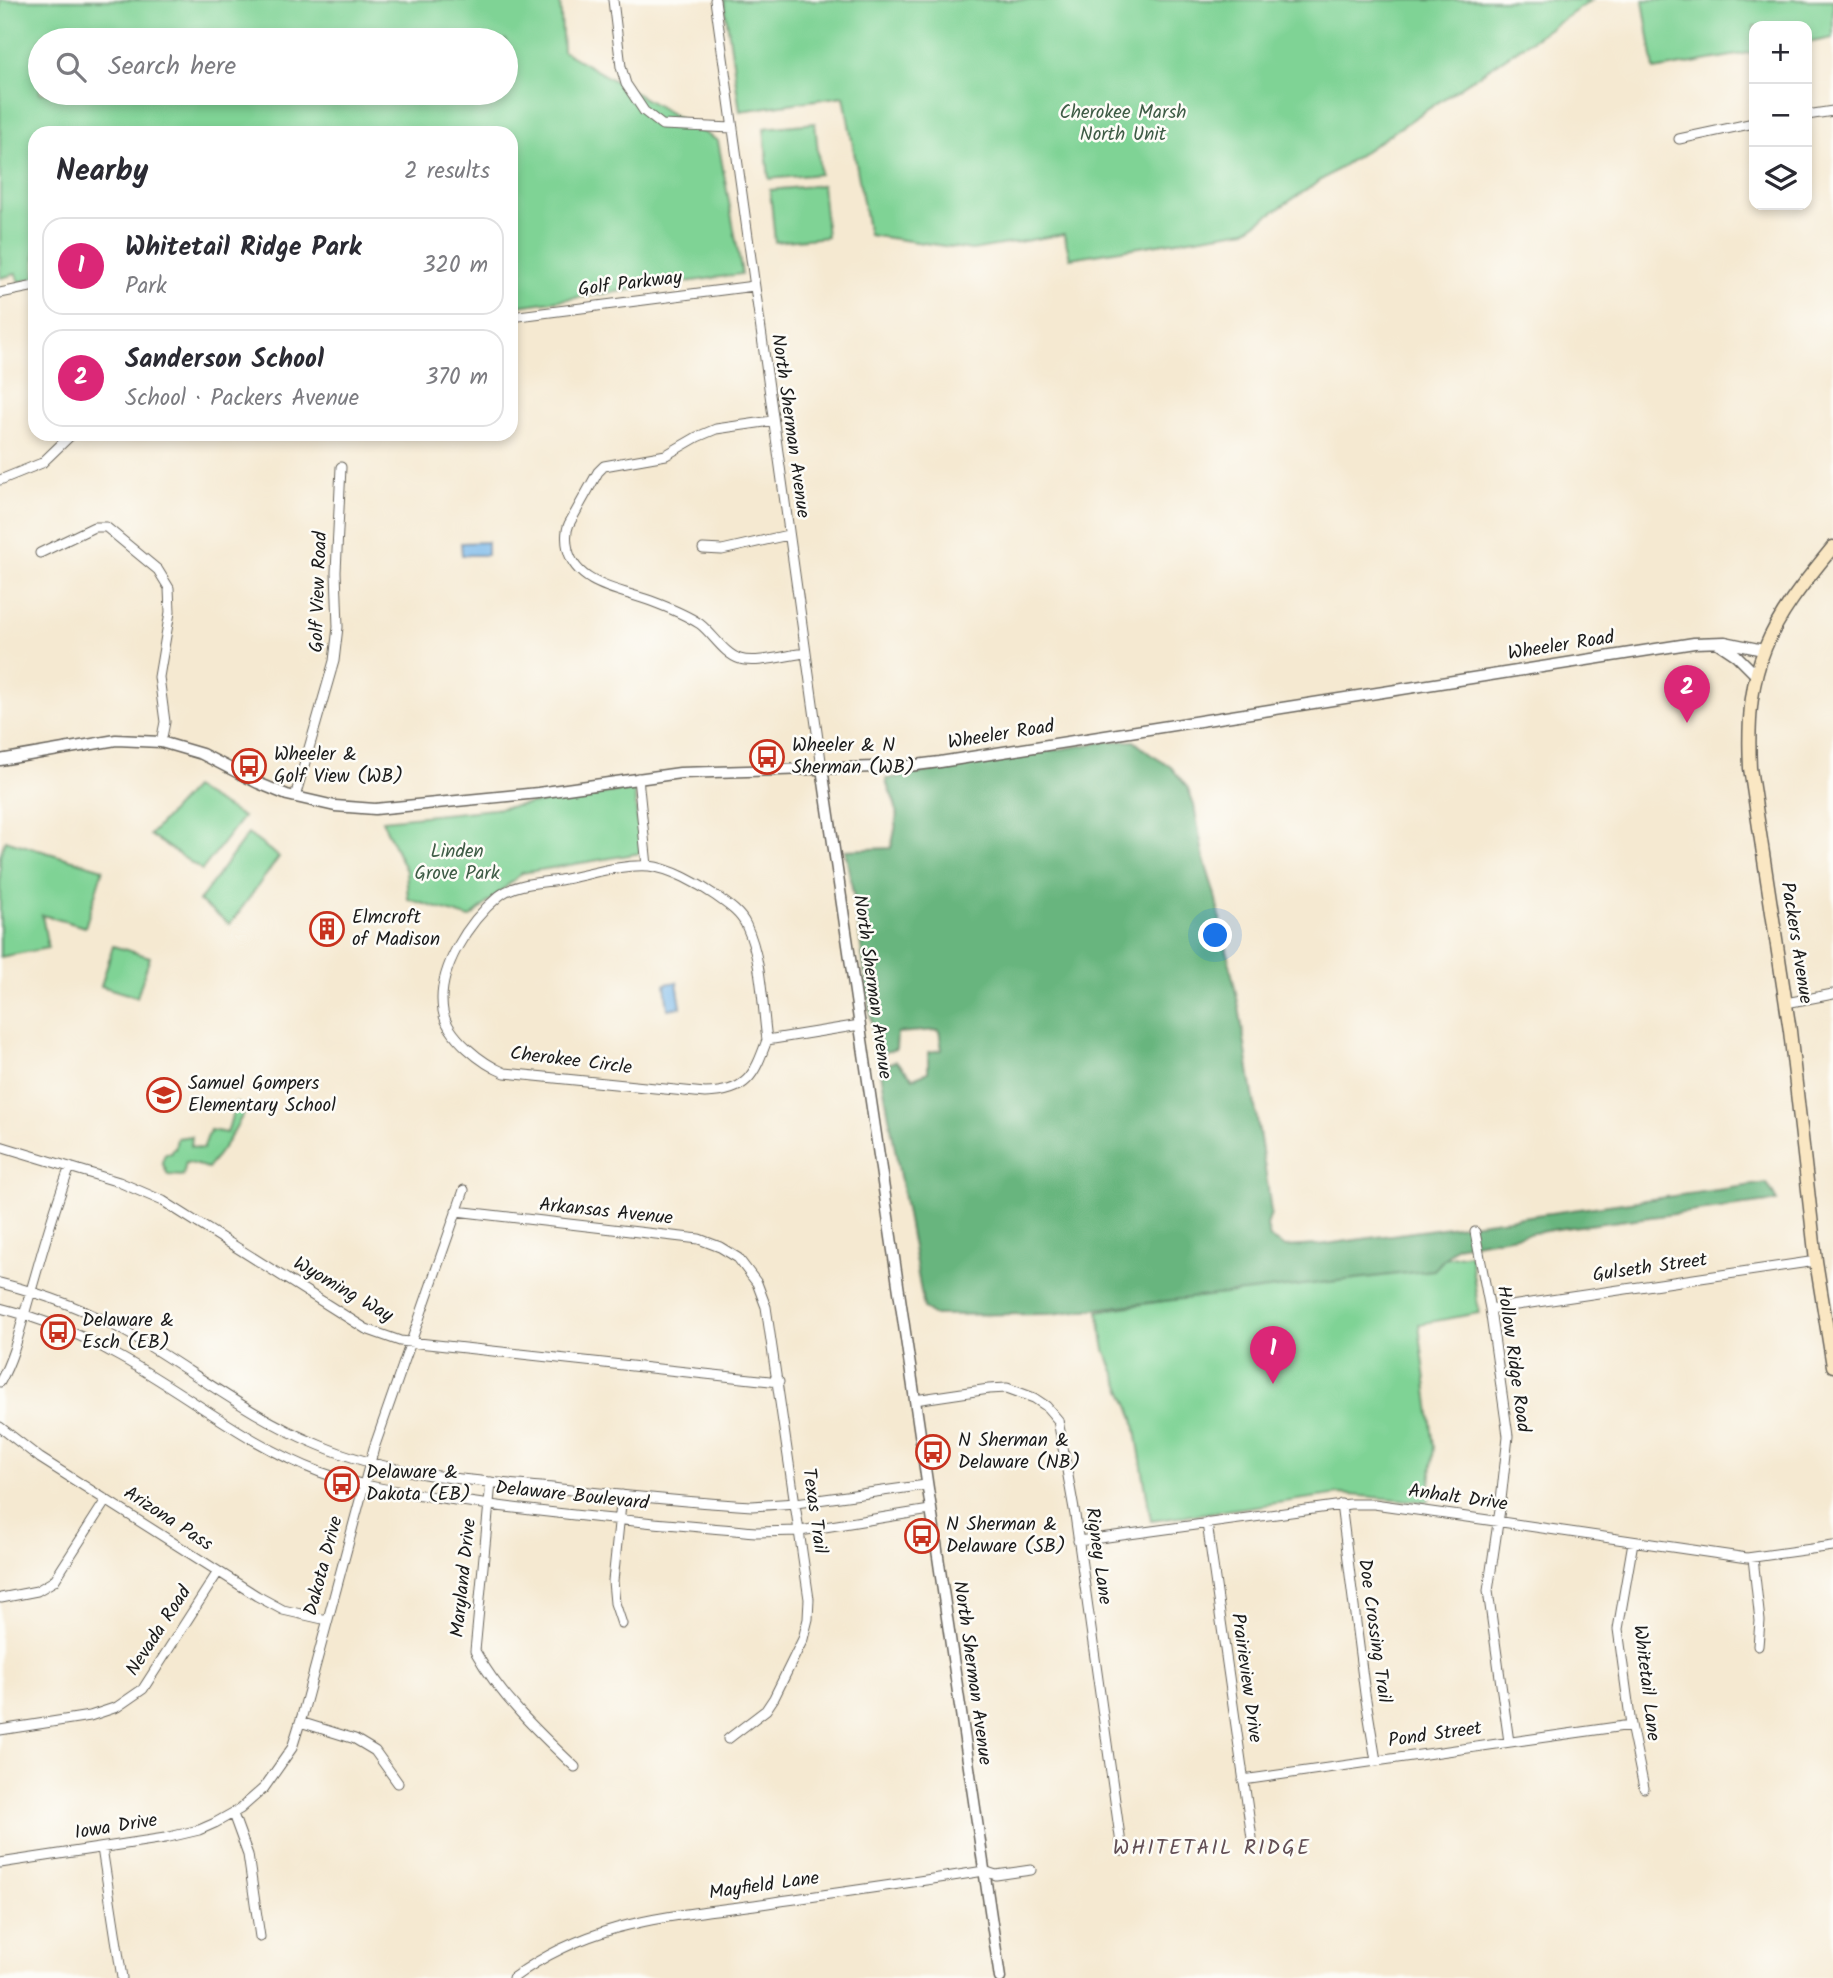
<!DOCTYPE html>
<meta charset="utf-8">
<style>
body{margin:0;font-family:Kalam,sans-serif;background:#f7f7f7;color:#2b2b33}
.controls{position:absolute;right:21px;top:21px;display:grid;overflow:hidden;border-radius:14px;box-shadow:0 4px 10px #0003}
.controls button{width:63px;height:63px;display:grid;place-items:center;padding:0;border:0;border-bottom:2px solid #e1e1e2;background:#fff;color:#2b2b33;font:35px sans-serif}
.you{position:absolute;left:1216px;top:936px;width:24px;height:24px;margin:-18px;border:5px solid #fff;border-radius:50%;background:#1a73e8;box-shadow:0 0 0 10px #1a73e833}
.badge{display:grid;place-items:center;width:46px;height:46px;border-radius:50%;background:#db2777;color:#fff;font-size:23px;font-weight:700}
.pin{position:absolute;translate:-50% -58px;filter:drop-shadow(0 2px 4px #0008)}
.pin::after{content:'';position:absolute;top:37px;width:24px;height:21px;background:inherit;clip-path:polygon(0 0,100% 0,50% 100%)}
.list{margin:0;padding:0;list-style:none}
h2{display:flex;justify-content:space-between;align-items:center;height:91px;margin:0;padding:0 28px;font-size:30px}
h2 small{font-size:23px;font-weight:400;color:#7c7c81}
.list li{display:grid;grid-template-columns:46px 1fr auto;gap:21px;align-items:center;box-sizing:border-box;height:98px;margin:0 14px 14px;padding:0 14px;border:2px solid #e1e1e2;border-radius:21px}
.list b{display:block;font-size:26px;white-space:nowrap}
.list p{margin:0;font-size:23px;white-space:nowrap;color:#7c7c81}
.list em{font-size:23px;font-style:normal;color:#7c7c81}
.icon{flex:none;width:38px;height:38px;fill:none;stroke:currentColor;stroke-width:2;stroke-linecap:round;stroke-linejoin:round}
.map{position:relative;flex:none;width:1833px;height:1978px;overflow:hidden}
.search{position:absolute;background:#fff;box-shadow:0 4px 10px #0003;left:28px;top:28px;width:490px;height:77px;display:flex;align-items:center;gap:18px;box-sizing:border-box;padding:0 24px;border-radius:38px;color:#7c7c81;font-size:26px}
.panel{position:absolute;background:#fff;box-shadow:0 4px 10px #0003;left:28px;top:126px;width:490px;height:315px;border-radius:21px}
.map>svg:first-child{display:block}
.green{fill:#7fd395;stroke:#4e7858;stroke-width:2;fill-rule:evenodd}
.forest{fill:#67b57e;stroke:#42684d;stroke-width:2}
.water{fill:#75b6e9;stroke:#486982;stroke-width:2}
.lines{fill:none;stroke-linecap:round;stroke-linejoin:round}
.minor-casing{stroke:#68645b;stroke-width:11}
.tertiary-casing{stroke:#68645b;stroke-width:13}
.secondary-casing{stroke:#68645b;stroke-width:15}
.minor{stroke:#fff;stroke-width:9}
.tertiary{stroke:#fff;stroke-width:10}
.secondary{stroke:#fae7c3;stroke-width:12}
.labels{text-anchor:middle;dominant-baseline:central;stroke-width:5;stroke-linejoin:round;paint-order:stroke}
.park-label{font-size:19px;fill:#3f5c46;stroke:#fdfcf7}
.street-label{font-size:19px;fill:#1c1c1c;stroke:#fdfcf7}
.poi-label{font-size:19px;fill:#1c1c1c;stroke:#fdfcf7;text-anchor:start}
.neighbourhood-label{font-size:21px;letter-spacing:2px;fill:#624f55;stroke:#fdfcf7}
</style>
<div class="map">
<svg width="1833" height="1978" viewBox="0 0 1833 1978">
<rect width="100%" height="100%" fill="#fdfcf7"/>
<filter id="ink" filterUnits="userSpaceOnUse"><feTurbulence type="fractalNoise" baseFrequency=".0143" numOctaves="2"/><feDisplacementMap in="SourceGraphic" scale="14" xChannelSelector="R" yChannelSelector="G"/><feConvolveMatrix kernelMatrix="1 2 1 2 8 2 1 2 1" color-interpolation-filters="sRGB"/></filter>
<filter id="wash" filterUnits="userSpaceOnUse"><feTurbulence type="fractalNoise" baseFrequency=".00686" numOctaves="4" result="noise"/><feDisplacementMap in="SourceGraphic" scale="28" xChannelSelector="R" yChannelSelector="G"/><feGaussianBlur stdDeviation="1.57" result="paint"/><feColorMatrix in="noise" values="0 0 0 0 0 0 0 0 0 0 0 0 0 0 0 0 0 1.4 0 .05"/><feComposite in="paint" operator="in"/></filter>
<g filter="url(#wash)">
<rect width="100%" height="100%" fill="#f5e9d1"/>
<!-- green -->
<path class="green" d="M0,0h560l3,51 155,90 24,133 -231,33v-174h-476v145l-16,4 -3,-8 -16,4zM40,40h466v53h-466z
M724,0h868l-346,230 -176,28 -6,-24 -92,16 -103,-15 -25,-139 -104,15z
M1643,0h190v38l-26,5v-17h-53v26l-100,18z
M815,123l5,51 -51,5 -5,-51z
M822,185l5,52 -52,5 -5,-52z
M193,788l50,29 -41,53 -52,-35z
M634,789l7,64 -119,20 -52,45 -62,-19 -2,-28 -24,-51 112,-11z
M248,834l31,23 -49,67 -31,-23z
M5,840l98,29 -18,58 -43,-12 6,33 -48,9v-101z
M113,946l37,11 -13,40 -36,-11z
M236,1102l11,6 -19,33 -20,27 -22,-6 -3,14 -15,-1 -6,-13 3,-8 7,-1v-4h3l2,-11 15,-2 -1,10 12,3 7,-19 17,3z
M1470,1254l9,59 -60,11 15,123 -6,55 -89,-8 -188,27 -17,-103 -29,-68 -7,-39z"/>
<!-- forest -->
<path class="forest" d="M1108,741h26l16,13 21,13 16,20 7,18 10,54 11,36 24,112 29,181 3,25 -4,13 3,12 15,9 34,-2 448,-62 10,18 -213,27 -108,18 -22,24 -383,44 -119,1 -8,-7 -44,-241 16,-6 17,17 15,-6v-20l14,-2 -3,-20 -42,3 -1,16 -20,6 -20,-146 -11,-59 46,-2c3,-14 9,-33 3,-47 -3,-9 -7,-12 -8,-22z"/>
<!-- water -->
<path class="water" d="M487,542v13h-25l-1,-12z
M677,982l4,25 -13,2 -3,-25z"/>
</g>
<g filter="url(#ink)">
<g class="lines">
<!-- minor casing -->
<g class="minor-casing">
<path id="minor" d="M613,0l8,67 5,17 18,27 18,14 71,3
M715,0l107,768
M1807,115l26,-4
M1679,139l75,-16
M0,293l35,-7
M511,317l243,-31
M772,421l-56,8 -19,8 -31,18 -62,11 -6,6 -29,52c-4,9 -3,17 -1,26 9,36 54,40 83,51 16,6 34,13 49,23 13,10 24,30 40,35 15,5 48,-4 65,-6
M0,480l42,-17 30,-29
M703,549l19,1 66,-15
M40,553l54,-26h12l52,43 11,18 1,24 -11,65 6,45 -4,20
M638,778l9,88
M295,797l39,-136 4,-34 -2,-55 5,-105
M1786,1003l47,-9
M767,1040c-13,36 -20,52 -62,53l-200,-20c-22,-9 -58,-36 -62,-62 -7,-41 26,-90 56,-115 16,-13 41,-13 61,-16 28,-5 60,-16 89,-14 21,2 50,18 67,30 11,8 24,16 30,29 16,34 16,78 21,115l93,-15
M0,1146l119,36 44,19 203,128 34,12 379,41
M456,1211l243,28 21,8 18,11 19,25 9,24 43,292 -1,20 -5,20 -29,59 -8,12 -38,29
M1475,1232l15,77 18,127 -8,73 -12,82 21,151
M0,1283c44,11 88,27 128,50 64,37 122,84 191,112 71,30 147,35 222,42 71,7 141,15 211,19l44,-3 130,-18
M0,1308c39,10 78,25 113,45 70,37 132,91 207,119 44,16 89,21 135,28 100,15 201,23 301,32l44,-1 130,-21
M1490,1309l326,-48
M0,1382c14,-25 20,-53 28,-81 13,-44 25,-91 42,-134
M915,1400l74,-11 18,-1 27,10 12,8 12,14 17,95 47,336
M0,1427l40,31 217,138 26,14 44,10
M491,1482l-16,169c24,44 64,82 100,116
M622,1495l-9,86 2,22 7,21
M1341,1504l24,190 11,67
M1207,1523l45,315
M1078,1541l272,-37h24l114,16 259,38 86,-12
M1633,1542l-15,87 13,96 13,63
M1753,1558l7,63 -2,25
M1,1598l36,-7 17,-10 52,-81
M300,1722l55,17 20,12 23,32
M0,1730l90,-14 27,-9 26,-18 75,-117
M1243,1780l388,-55
M233,1814l15,41 12,82
M102,1848l20,130
M0,1863l165,-25 34,-8 16,-7 25,-14 24,-21 28,-40 10,-32 72,-268 90,-258
M513,1978c79,-58 155,-61 248,-74 74,-11 149,-21 223,-33l12,4 35,-5"/>
</g>
<!-- tertiary casing -->
<g class="tertiary-casing">
<path id="tertiary" d="M1718,643l18,12 20,20
M0,760l116,-20 45,2 41,12 56,29 29,12 48,11 40,3 163,-16 142,-20 228,-7 32,-4 754,-119 31,-1 38,8
M822,768l178,1210"/>
</g>
<!-- secondary casing -->
<g class="secondary-casing">
<path id="secondary" d="M1833,547c-65,79 -88,116 -83,221l40,263 26,230 17,105"/>
</g>
<!-- minor -->
<use href="#minor" class="minor"/>
<!-- tertiary -->
<use href="#tertiary" class="tertiary"/>
<!-- secondary -->
<use href="#secondary" class="secondary"/>
</g>
</g>
<!-- icons -->
<defs>
<g id="bus-ring" transform="scale(1.75)"><circle r="9.5" fill="#fdfcf7" stroke="#c8321e" stroke-width="1.5"/><path d="M-5-6H5V4H4V6H2V4H-2V6H-4V4H-5ZM-3.5-4V0h7V-4ZM-3.5 1.2v1.5H-2V1.2ZM2 1.2v1.5H3.5V1.2Z" fill="#c8321e"/></g>
<g id="building-ring" transform="scale(1.75)"><circle r="9.5" fill="#fdfcf7" stroke="#c8321e" stroke-width="1.5"/><path d="M-4-6H4V6H1V3H-1V6H-4ZM-2.5-4.3h1.7v1.8h-1.7ZM.8-4.3h1.7v1.8H.8ZM-2.5-1h1.7V.8h-1.7ZM.8-1h1.7V.8H.8Z" fill="#c8321e"/></g>
<g id="school-ring" transform="scale(1.75)"><circle r="9.5" fill="#fdfcf7" stroke="#c8321e" stroke-width="1.5"/><path d="M0-5L7-2L0 1L-7-2ZM-4 1L0 2.5L4 1V4Q0 6-4 4Z" fill="#c8321e"/></g>
</defs>
<g fill-rule="evenodd">
<use href="#bus-ring" x="767" y="757"/>
<use href="#bus-ring" x="249" y="766"/>
<use href="#building-ring" x="327" y="929"/>
<use href="#school-ring" x="164" y="1095"/>
<use href="#bus-ring" x="58" y="1332"/>
<use href="#bus-ring" x="933" y="1452"/>
<use href="#bus-ring" x="342" y="1484"/>
<use href="#bus-ring" x="922" y="1536"/>
</g>
<g class="labels">
<!-- park labels -->
<g class="park-label">
<text x="1123" y="113">Cherokee Marsh<tspan x="1123" dy="22">North Unit</tspan></text>
<text x="457" y="852">Linden<tspan x="457" dy="22">Grove Park</tspan></text>
</g>
<!-- street labels -->
<g class="street-label">
<text transform="translate(630 284) rotate(-7)">Golf Parkway</text>
<text transform="translate(790 426) rotate(82)">North Sherman Avenue</text>
<text transform="translate(319 592) rotate(-88)">Golf View Road</text>
<text transform="translate(1561 646) rotate(-9)">Wheeler Road</text>
<text transform="translate(1001 735) rotate(-9)">Wheeler Road</text>
<text transform="translate(1796 943) rotate(81)">Packers Avenue</text>
<text transform="translate(872 987) rotate(82)">North Sherman Avenue</text>
<text transform="translate(571 1061) rotate(7)">Cherokee Circle</text>
<text transform="translate(606 1212) rotate(6)">Arkansas Avenue</text>
<text transform="translate(1650 1268) rotate(-8)">Gulseth Street</text>
<text transform="translate(343 1290) rotate(30)">Wyoming Way</text>
<text transform="translate(1513 1359) rotate(82)">Hollow Ridge Road</text>
<text transform="translate(572 1496) rotate(6)">Delaware Boulevard</text>
<text transform="translate(1458 1498) rotate(8)">Anhalt Drive</text>
<text transform="translate(814 1511) rotate(82)">Texas Trail</text>
<text transform="translate(168 1519) rotate(33)">Arizona Pass</text>
<text transform="translate(1098 1556) rotate(82)">Rigney Lane</text>
<text transform="translate(324 1566) rotate(-75)">Dakota Drive</text>
<text transform="translate(464 1578) rotate(-84)">Maryland Drive</text>
<text transform="translate(159 1631) rotate(-57)">Nevada Road</text>
<text transform="translate(1374 1631) rotate(82)">Doe Crossing Trail</text>
<text transform="translate(972 1673) rotate(82)">North Sherman Avenue</text>
<text transform="translate(1246 1678) rotate(82)">Prairieview Drive</text>
<text transform="translate(1646 1683) rotate(83)">Whitetail Lane</text>
<text transform="translate(1435 1735) rotate(-8)">Pond Street</text>
<text transform="translate(116 1827) rotate(-9)">Iowa Drive</text>
<text transform="translate(764 1886) rotate(-8)">Mayfield Lane</text>
</g>
<!-- poi labels -->
<g class="poi-label">
<text x="792" y="746">Wheeler &amp; N<tspan x="792" dy="22">Sherman (WB)</tspan></text>
<text x="274" y="755">Wheeler &amp;<tspan x="274" dy="22">Golf View (WB)</tspan></text>
<text x="352" y="918">Elmcroft<tspan x="352" dy="22">of Madison</tspan></text>
<text x="188" y="1084">Samuel Gompers<tspan x="188" dy="22">Elementary School</tspan></text>
<text x="82" y="1321">Delaware &amp;<tspan x="82" dy="22">Esch (EB)</tspan></text>
<text x="958" y="1441">N Sherman &amp;<tspan x="958" dy="22">Delaware (NB)</tspan></text>
<text x="366" y="1473">Delaware &amp;<tspan x="366" dy="22">Dakota (EB)</tspan></text>
<text x="946" y="1525">N Sherman &amp;<tspan x="946" dy="22">Delaware (SB)</tspan></text>
</g>
<!-- neighbourhood labels -->
<g class="neighbourhood-label">
<text x="1212" y="1848">WHITETAIL RIDGE</text>
</g>
</g>
</svg>
<div class="controls">
<button>+</button>
<button>−</button>
<button><svg class="icon" aria-label="layers" viewBox="0 0 24 24"><path d="M12 4l9 5-9 5-9-5zM3 14l9 5 9-5"/></svg></button>
</div>
<div class="you"></div>
<div class="pin badge" style="left:1273px;top:1384px">1</div>
<div class="pin badge" style="left:1687px;top:723px">2</div>
<div class="search"><svg class="icon" aria-label="search" viewBox="0 0 24 24"><circle cx="10" cy="10" r="6"/><path d="M15 15l6 6"/></svg>Search here</div>
<section class="panel">
<h2>Nearby<small>2 results</small></h2>
<ul class="list">
<li><span class="badge">1</span><div><b>Whitetail Ridge Park</b><p>Park</p></div><em>320 m</em></li>
<li><span class="badge">2</span><div><b>Sanderson School</b><p>School · Packers Avenue</p></div><em>370 m</em></li>
</ul>
</section>
</div>
